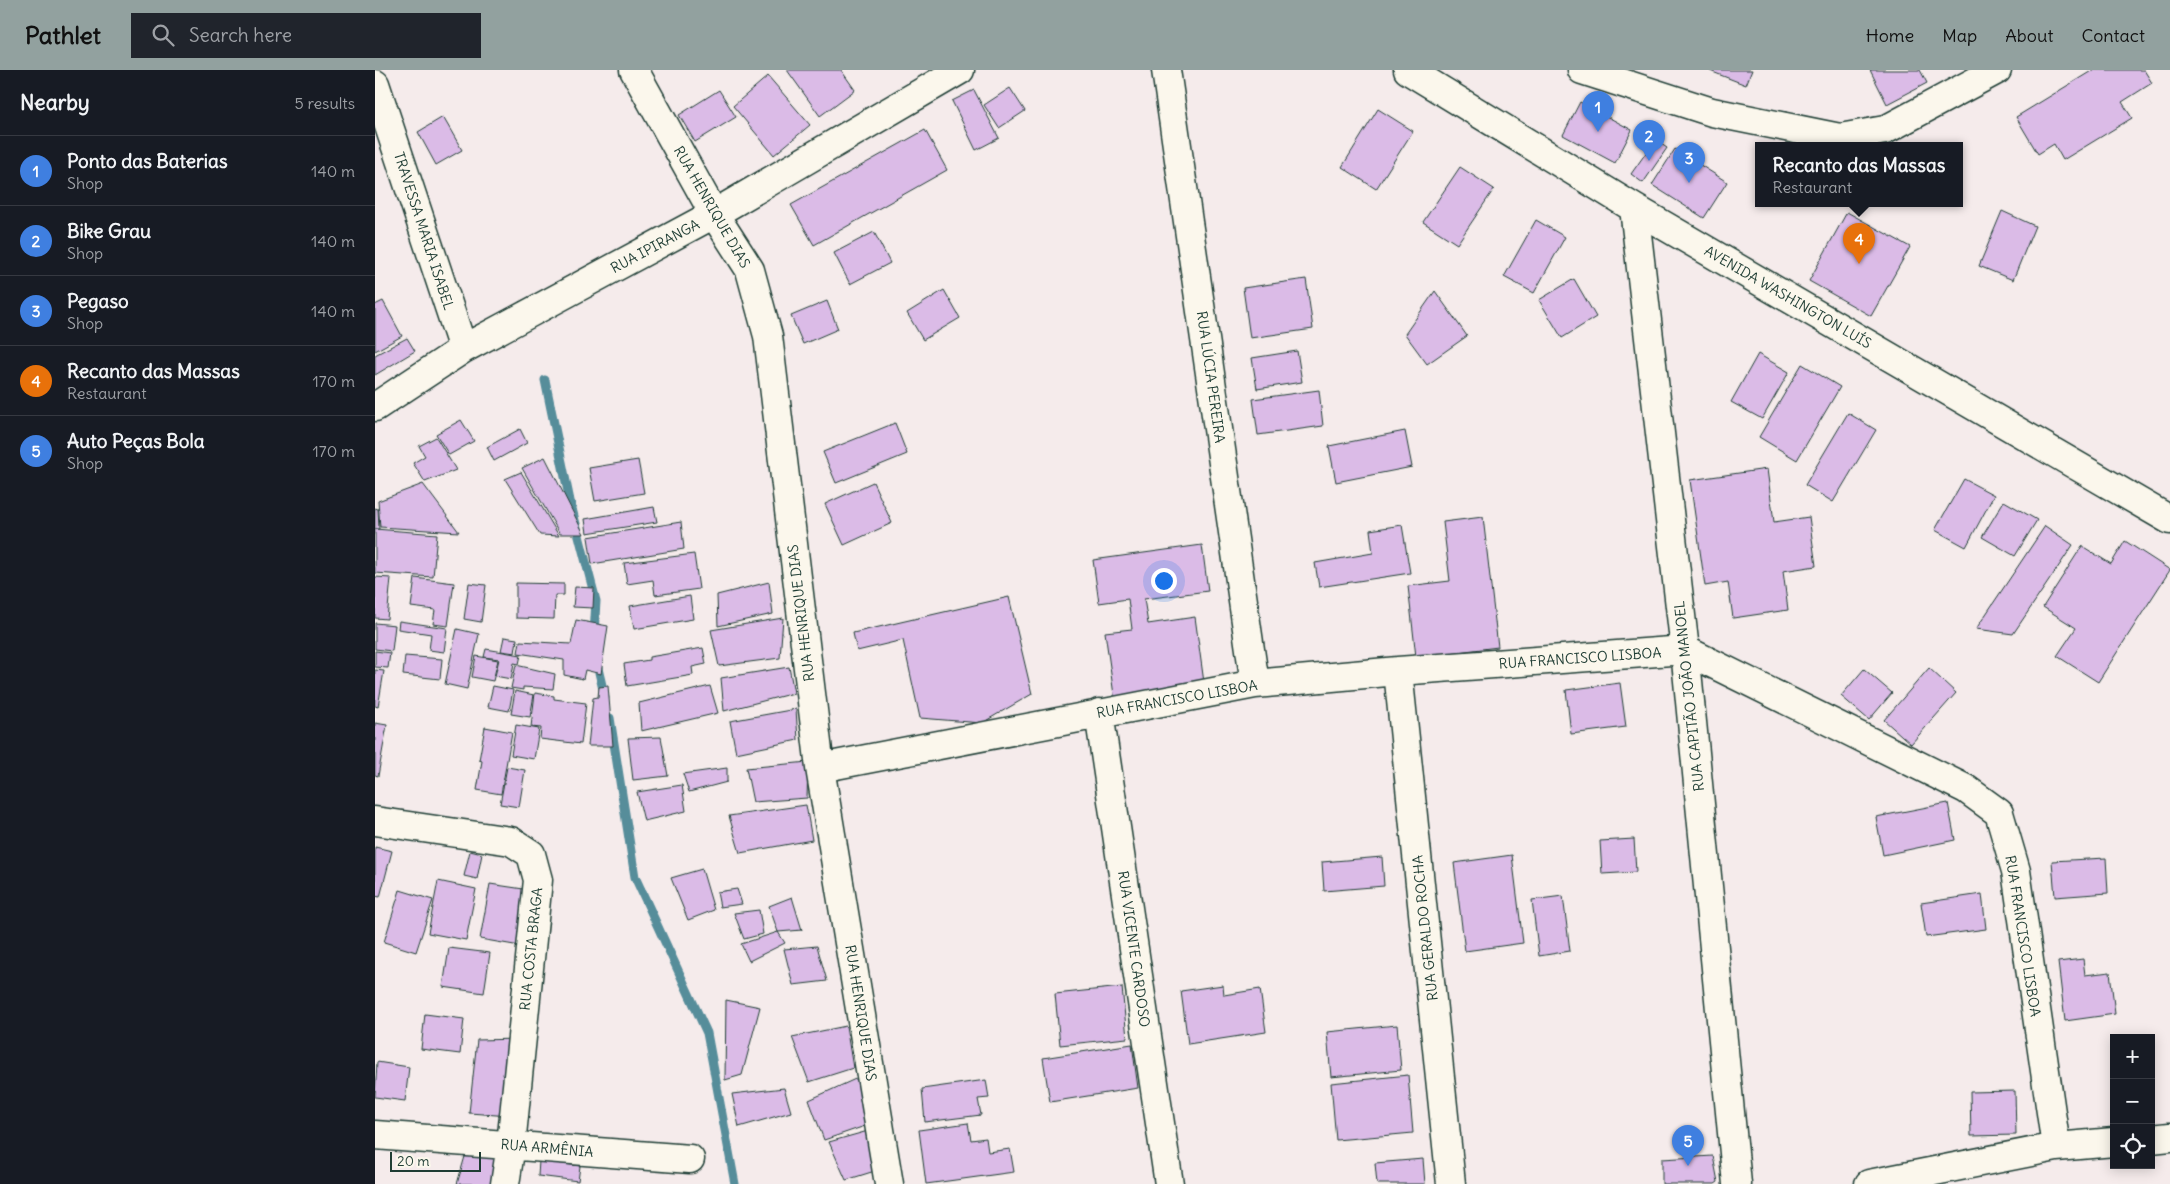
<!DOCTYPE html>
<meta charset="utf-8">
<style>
body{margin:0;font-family:Delius,sans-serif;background:#20242c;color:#f1f3f6}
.controls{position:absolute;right:15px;bottom:15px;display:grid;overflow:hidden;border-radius:0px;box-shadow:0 2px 12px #0003}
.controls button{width:45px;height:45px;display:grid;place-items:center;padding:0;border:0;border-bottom:1px solid #363941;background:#171b24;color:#f1f3f6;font:25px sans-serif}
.scale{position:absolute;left:15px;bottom:12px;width:91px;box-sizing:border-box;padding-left:5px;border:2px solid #1f3d34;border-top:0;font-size:14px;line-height:18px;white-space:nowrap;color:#1f3d34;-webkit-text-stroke:4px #fbf7ec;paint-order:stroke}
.you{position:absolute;left:788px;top:510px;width:18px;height:18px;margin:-12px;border:4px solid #fff;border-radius:50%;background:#1a73e8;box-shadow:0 0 0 8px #1a73e833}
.badge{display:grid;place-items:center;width:32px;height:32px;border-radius:50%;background:#92a19f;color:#fff;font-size:16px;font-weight:700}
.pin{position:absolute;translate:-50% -41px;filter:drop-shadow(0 1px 2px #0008)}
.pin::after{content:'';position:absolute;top:26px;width:18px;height:15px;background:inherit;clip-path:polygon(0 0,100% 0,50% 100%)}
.popup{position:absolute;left:1380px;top:72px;width:208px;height:65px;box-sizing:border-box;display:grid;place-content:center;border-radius:0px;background:#171b24;filter:drop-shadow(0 1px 4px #0005);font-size:16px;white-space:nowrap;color:#9ea1a6}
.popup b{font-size:19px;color:#f1f3f6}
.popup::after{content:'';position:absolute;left:50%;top:100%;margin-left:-10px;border:10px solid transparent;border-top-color:#171b24}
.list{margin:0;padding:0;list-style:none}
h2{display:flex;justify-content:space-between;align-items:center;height:65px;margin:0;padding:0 20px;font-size:21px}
h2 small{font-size:16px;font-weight:400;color:#9ea1a6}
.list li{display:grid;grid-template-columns:32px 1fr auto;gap:15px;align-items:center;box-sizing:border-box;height:70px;padding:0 20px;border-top:1px solid #363941}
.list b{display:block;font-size:19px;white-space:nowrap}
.list p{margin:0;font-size:16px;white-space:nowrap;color:#9ea1a6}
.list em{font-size:16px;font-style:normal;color:#9ea1a6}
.icon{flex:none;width:28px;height:28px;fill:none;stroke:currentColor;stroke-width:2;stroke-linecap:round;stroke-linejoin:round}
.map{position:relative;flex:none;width:1795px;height:1114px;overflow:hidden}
header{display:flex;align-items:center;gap:30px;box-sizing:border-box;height:70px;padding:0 25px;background:#92a19f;color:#111}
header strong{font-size:24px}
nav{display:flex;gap:28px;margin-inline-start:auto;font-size:18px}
.search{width:350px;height:45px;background:#20242c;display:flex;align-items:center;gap:12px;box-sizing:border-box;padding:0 18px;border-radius:0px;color:#9ea1a6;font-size:19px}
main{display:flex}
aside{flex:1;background:#171b24}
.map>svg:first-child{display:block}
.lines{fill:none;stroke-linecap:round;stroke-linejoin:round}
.stream{stroke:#578d9a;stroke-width:9}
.building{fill:#dbbbe7;stroke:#1f3d34}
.street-casing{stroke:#1f3d34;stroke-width:31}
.secondary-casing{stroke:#1f3d34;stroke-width:31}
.street{stroke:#fbf7ec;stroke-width:28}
.secondary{stroke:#fbf7ec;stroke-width:28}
.labels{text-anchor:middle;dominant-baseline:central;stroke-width:4;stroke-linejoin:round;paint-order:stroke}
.street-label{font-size:14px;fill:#1f3d34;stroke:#fbf7ec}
</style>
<header>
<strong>Pathlet</strong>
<div class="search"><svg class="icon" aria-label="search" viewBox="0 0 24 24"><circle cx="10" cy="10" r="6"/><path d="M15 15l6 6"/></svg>Search here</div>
<nav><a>Home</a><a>Map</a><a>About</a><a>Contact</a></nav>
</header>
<main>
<aside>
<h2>Nearby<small>5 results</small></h2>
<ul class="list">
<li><span class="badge" style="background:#3f7fe0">1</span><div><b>Ponto das Baterias</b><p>Shop</p></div><em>140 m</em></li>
<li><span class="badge" style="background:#3f7fe0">2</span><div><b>Bike Grau</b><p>Shop</p></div><em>140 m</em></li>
<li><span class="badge" style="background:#3f7fe0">3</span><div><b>Pegaso</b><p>Shop</p></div><em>140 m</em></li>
<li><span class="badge" style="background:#e8710a">4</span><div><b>Recanto das Massas</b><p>Restaurant</p></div><em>170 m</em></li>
<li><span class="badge" style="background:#3f7fe0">5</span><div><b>Auto Peças Bola</b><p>Shop</p></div><em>170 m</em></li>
</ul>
</aside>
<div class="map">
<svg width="1795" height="1114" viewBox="0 0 1795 1114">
<rect width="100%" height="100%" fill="#f5ebeb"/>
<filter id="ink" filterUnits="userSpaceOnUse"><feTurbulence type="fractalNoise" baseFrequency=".02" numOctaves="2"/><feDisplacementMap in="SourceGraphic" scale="10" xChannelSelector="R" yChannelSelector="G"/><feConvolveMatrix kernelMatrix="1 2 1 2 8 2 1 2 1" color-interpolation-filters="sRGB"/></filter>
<g filter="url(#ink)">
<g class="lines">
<!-- stream -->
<path class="stream" d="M170,310l25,121 26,100 -2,33
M222,594l8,34
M235,648l25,159 72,156 28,151"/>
</g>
<!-- building -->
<path class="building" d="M412,0h54l14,20 -35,26z
M1335,0h42l-6,15 -36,-14z
M1495,0h50l7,13 -40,21z
M1718,0h51l8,13 -30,19 10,16 -69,42 -9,-16 -16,10 -22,-37z
M393,6l42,49 -36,30 -41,-49z
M635,18l15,23 -26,17 -15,-23z
M344,20l17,27 -41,25 -16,-27z
M599,20l25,48 -23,12 -24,-49z
M1205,32l52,28 -17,33 -52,-28z
M1003,39l35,22 -37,58 -34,-22z
M68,47l19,33 -26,15 -18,-33z
M550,60l22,40 -133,75 -23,-40z
M1280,70l12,8 -24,35 -12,-9z
M1300,79l52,33 -23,36 -52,-33z
M1085,97l34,22 -37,55 -34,-22z
M1627,141l33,15 -22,54 -34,-14z
M1472,142l63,35 -39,69 -62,-35z
M1161,150l29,17 -31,56 -30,-16z
M499,162l16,31 -40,21 -16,-31z
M931,209l7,50 -63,9 -7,-50z
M1199,209l22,38 -34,21 -23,-38z
M569,220l16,28 -37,22 -16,-27z
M1060,221l32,45 -40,28 -22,-30z
M8,231l19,35 -27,15v-46z
M452,231l11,28 -35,15 -12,-28z
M32,268l8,13 -40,24v-20z
M922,281l5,31 -45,7 -5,-31z
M1383,284l31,18 -27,47 -31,-17z
M1427,294l38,23 -43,73 -38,-23z
M944,320l4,36 -65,9 -5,-36z
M1473,343l28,17 -43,72 -28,-17z
M86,350l13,21 -25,14 -13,-21z
M520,353l12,31 -71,29 -13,-31z
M145,359l7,14 -33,18 -7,-14z
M1030,361l7,36 -76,15 -7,-36z
M61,367l20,33 -31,12 -12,-19 12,-7 -6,-10z
M170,387l39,77h-24l-38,-66z
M263,390l6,33 -49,8 -6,-33z
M1392,399l7,53 35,-5 7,49 -33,5 5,39 -55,8 -5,-36 -23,4 -15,-106z
M146,402l38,64 -19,-1 -35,-56z
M1589,409l30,16 -28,52 -31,-17z
M498,412l19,41 -48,22 -19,-41z
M48,414l36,48 -79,-5 -2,-26z
M1629,431l33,19 -22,36 -33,-19z
M279,437l3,15 -70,11 -2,-14z
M0,438l3,1 1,20h-4z
M1108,447l15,130 -82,10 -8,-71 42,-5 -7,-59z
M306,452l3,27 -92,15 -4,-27z
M1027,455l8,48 -91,14 -4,-24 58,-10 -3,-23z
M1670,456l28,19 -60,89 -37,-5z
M0,459l62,5 -4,43 -58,-4z
M1750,471l45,29 -72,112 -41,-26 19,-28 -33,-21 39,-61 29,18z
M827,475l6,46 -64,8 4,25 47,-7 10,73 -90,12 -10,-70 27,-3 -4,-30 -29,4 -6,-43z
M319,484l5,35 -44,6 -2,-15 -26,4 -3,-21z
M0,507l16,1 -4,41 -12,-1z
M40,508l39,5 -6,43 -15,-2 2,-14 -24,-3z
M394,512l4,32 -55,12 -1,-31z
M94,513l17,2 -5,37 -17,-3z
M141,513l48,1v11h-9l-1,24 -38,-1z
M200,517l19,1 -1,20 -20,-1z
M315,526l3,23 -59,10 -4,-23z
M634,527l23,97 -50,29 -62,-5 -17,-78 -46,11 -4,-18z
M408,548l-3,40 -61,8 -8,-36z
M201,550l32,6 -7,48 -16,-4 -2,9 -19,-4v-15l-46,-7 2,-12 51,3z
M24,551l48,7 -3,24 -15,-2 2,-16 -33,-5z
M0,553l20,2 -3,26 -17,-2z
M82,559l22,5 -12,55 -22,-5z
M129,567l13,2 -2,14 -14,-2z
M328,578l3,16 -14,3 1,8 -66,11 -3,-22 25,-4v-3z
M111,579l35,6 -2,9 -5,-1 -3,16 -16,-3 4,-17 -15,-2z
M0,581l15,2 -2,15 -13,-1z
M30,586l37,3 -2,20 -37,-4z
M101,586l22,4 -5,21 -21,-4z
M141,595l39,9 -2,15 -30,-2v3l-12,-2z
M414,597l5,26 -70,18 -3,-33z
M1554,598l27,25 -45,51 -27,-24z
M1489,599l28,24 -23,27 -28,-24z
M0,600l9,1 -6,36 -3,-1z
M1245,613l6,44 -55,7 -5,-44z
M118,616l20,4 -4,21 -21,-4z
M233,616l5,60h-25l5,-48 5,-1 1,-10z
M335,616l8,27 -77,18 -2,-28z
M140,621l19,4 -4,22 -19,-3z
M160,623l19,3v3l32,4 -5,41 -41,-5 1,-11 -10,-1z
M421,639l2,31 -62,13 -6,-32z
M0,653l12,2 -9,51 -3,-1z
M141,655l23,4 -5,30 -23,-4z
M110,657l27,5 -11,62 -24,-4 5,-29 -3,-1z
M286,667l7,39 -35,4 -5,-42z
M433,692l-1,36 -54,4 -7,-34z
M132,697l18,3 -6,37 -19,-3z
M352,698v14l-38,10 -6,-18z
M307,715l4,26 -42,10 -7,-29z
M1573,733l7,37 -72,15 -7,-38z
M431,735l6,35 -72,13 -11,-37z
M1259,769l2,33 -34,2 -2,-33z
M0,777l17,4 -12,46 -5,-1z
M95,781l12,3 -5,25 -13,-3z
M1137,785l11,88 -58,8 -11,-88z
M1007,787l2,29 -60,5 -2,-29z
M1731,788l2,35 -53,4 -3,-36z
M327,799l12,41 -26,10 -17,-42z
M63,811l38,8 -10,51 -38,-7z
M115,814l40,6 -10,56 -40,-7z
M362,819l5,15 -22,3 -3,-15z
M25,820l33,10 -17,52 -32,-10z
M1607,824l4,35 -60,8 -5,-34z
M1188,826l7,55 -31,5 -7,-56z
M417,827l10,33 -24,2 -9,-26z
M384,840l4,24 -19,5 -10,-26z
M403,862l7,11 -36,18 -8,-17z
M442,876l10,35 -34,4 -9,-36z
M74,878l41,5 -6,40 -41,-6z
M1708,889l2,16 25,-3 5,42 -50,7 -7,-59z
M848,915l1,10 36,-6 6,43 -78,12 -7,-53z
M747,917l5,51 -67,7 -5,-51z
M351,930l34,7 -18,68 -17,5z
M50,944l39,5 -4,35 -39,-5z
M1022,955l4,45 -70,7 -4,-45z
M471,956l7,42 -44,14 -17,-45z
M144,969l-9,77 -41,-3 8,-73z
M757,974l6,44 -88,14 -7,-44z
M2,992l32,5 -4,34 -30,-4z
M1033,1005l5,58 -77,7 -5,-57z
M487,1006l6,49 -44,15 -15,-40z
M611,1010l3,18 -11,1 3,16 -56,7 -3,-33z
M409,1018l7,24 -52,15 -7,-33z
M1640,1021l1,44 -45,1 -1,-44z
M593,1053l3,17 15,-2 2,14 22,-3 4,23 -88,12 -7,-54z
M493,1061l10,39 -32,10 -17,-38z
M93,1076l32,7 -6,31h-37z
M1338,1086l5,26 -3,2h-53v-25z
M1048,1089l2,25h-48l-2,-21z
M164,1091l41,5 -2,15 -40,-5z"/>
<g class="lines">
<!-- street casing -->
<g class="street-casing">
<path id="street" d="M259,0l80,144 36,56 18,66 52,432 69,416
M791,0l89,614
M1207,0l130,42 128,26 45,-8 112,-60
M0,14l88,265
M0,337l88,-58 251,-135 246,-144
M1023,601l53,513
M724,643l70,471
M445,698l435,-84 143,-13 287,-21 281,139 33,24 17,58 40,276
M0,751l136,20 20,13 7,26 -27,265 -6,39
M0,1065l315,24
M1776,1069l19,-2
M1494,1114l187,-37 58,-5"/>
</g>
<!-- secondary casing -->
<g class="secondary-casing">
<path id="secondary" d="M1033,0l226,138 536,312
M1259,138l51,442 52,534"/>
</g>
<!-- street -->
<use href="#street" class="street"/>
<!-- secondary -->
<use href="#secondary" class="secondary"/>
</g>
</g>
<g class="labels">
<!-- street labels -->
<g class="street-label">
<text transform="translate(337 137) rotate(60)">RUA HENRIQUE DIAS</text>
<text transform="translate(49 161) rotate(72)">TRAVESSA MARIA ISABEL</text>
<text transform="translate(280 176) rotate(-28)">RUA IPIRANGA</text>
<text transform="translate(1413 227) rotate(30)">AVENIDA WASHINGTON LUÍS</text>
<text transform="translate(836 307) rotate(82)">RUA LÚCIA PEREIRA</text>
<text transform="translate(426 543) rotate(-97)">RUA HENRIQUE DIAS</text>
<text transform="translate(1205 588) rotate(-4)">RUA FRANCISCO LISBOA</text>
<text transform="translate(1314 626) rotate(-96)">RUA CAPITÃO JOÃO MANOEL</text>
<text transform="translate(802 629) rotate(-10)">RUA FRANCISCO LISBOA</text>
<text transform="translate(1050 858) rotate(-96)">RUA GERALDO ROCHA</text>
<text transform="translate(1648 866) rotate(81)">RUA FRANCISCO LISBOA</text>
<text transform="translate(156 879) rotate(-84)">RUA COSTA BRAGA</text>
<text transform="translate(759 879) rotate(82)">RUA VICENTE CARDOSO</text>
<text transform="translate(486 943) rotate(81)">RUA HENRIQUE DIAS</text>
<text transform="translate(172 1078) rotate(5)">RUA ARMÊNIA</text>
</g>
</g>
</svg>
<div class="controls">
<button>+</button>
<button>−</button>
<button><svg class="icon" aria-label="locate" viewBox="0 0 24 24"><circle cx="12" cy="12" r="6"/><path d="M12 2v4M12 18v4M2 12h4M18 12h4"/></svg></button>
</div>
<div class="scale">20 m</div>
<div class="you"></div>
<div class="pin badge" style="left:1223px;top:62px;background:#3f7fe0">1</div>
<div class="pin badge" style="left:1274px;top:91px;background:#3f7fe0">2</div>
<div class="pin badge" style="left:1314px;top:113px;background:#3f7fe0">3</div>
<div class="pin badge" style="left:1484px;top:194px;background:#e8710a">4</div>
<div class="popup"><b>Recanto das Massas</b>Restaurant</div>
<div class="pin badge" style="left:1313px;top:1096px;background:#3f7fe0">5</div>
</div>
</main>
